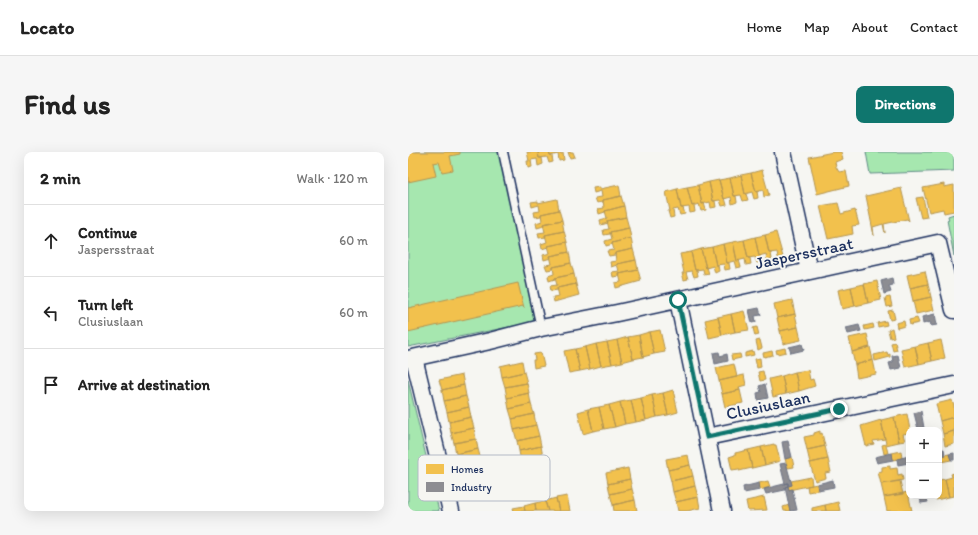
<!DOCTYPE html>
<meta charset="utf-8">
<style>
body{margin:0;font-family:Itim,sans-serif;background:#f6f6f6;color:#222}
.controls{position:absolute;right:12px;bottom:12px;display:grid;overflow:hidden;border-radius:8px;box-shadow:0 4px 16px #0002}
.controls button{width:36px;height:36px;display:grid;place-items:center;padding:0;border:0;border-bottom:1px solid #e0e0e0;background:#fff;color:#222;font:20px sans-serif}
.stop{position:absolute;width:12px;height:12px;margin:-9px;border:3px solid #0f766e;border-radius:50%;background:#fff}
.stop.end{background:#0f766e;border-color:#fff;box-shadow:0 1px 4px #0008}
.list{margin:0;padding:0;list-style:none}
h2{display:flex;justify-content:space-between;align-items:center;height:52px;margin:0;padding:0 16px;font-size:17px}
h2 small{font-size:13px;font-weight:400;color:#767676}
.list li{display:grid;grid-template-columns:26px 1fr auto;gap:12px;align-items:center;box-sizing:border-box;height:72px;padding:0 16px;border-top:1px solid #e0e0e0}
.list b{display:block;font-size:15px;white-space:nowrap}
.list p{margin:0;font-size:13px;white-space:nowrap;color:#767676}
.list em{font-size:13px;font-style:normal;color:#767676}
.icon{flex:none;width:22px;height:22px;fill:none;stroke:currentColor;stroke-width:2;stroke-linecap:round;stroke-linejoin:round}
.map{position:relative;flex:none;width:546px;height:359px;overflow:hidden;border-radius:8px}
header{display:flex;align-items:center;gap:24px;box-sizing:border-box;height:56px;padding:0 20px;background:#fff;border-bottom:1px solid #e0e0e0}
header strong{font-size:19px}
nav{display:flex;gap:22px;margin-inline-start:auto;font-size:14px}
.intro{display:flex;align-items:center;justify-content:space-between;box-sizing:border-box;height:96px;padding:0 24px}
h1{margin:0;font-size:28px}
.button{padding:10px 18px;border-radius:8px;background:#0f766e;color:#fff;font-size:14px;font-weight:700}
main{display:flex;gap:24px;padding:0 24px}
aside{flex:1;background:#fff;border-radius:8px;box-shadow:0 4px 16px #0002}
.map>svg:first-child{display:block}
.green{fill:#a6e7af;stroke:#608b86}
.homes{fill:#f2c14e;stroke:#b29553}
.industry{fill:#8d8d92;stroke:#6b7182}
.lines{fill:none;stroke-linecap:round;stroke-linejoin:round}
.lane-casing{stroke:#1b2f5e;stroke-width:11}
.street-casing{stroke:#1b2f5e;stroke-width:19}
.lane{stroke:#f6f6f2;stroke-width:8}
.street{stroke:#f6f6f2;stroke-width:16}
.route{stroke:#0f766e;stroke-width:5}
.labels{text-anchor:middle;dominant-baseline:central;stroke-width:4;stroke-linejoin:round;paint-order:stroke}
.street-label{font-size:17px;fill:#1b2f5e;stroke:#f6f6f2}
.key{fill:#f6f6f2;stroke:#b4bac6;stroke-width:1}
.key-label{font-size:11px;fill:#1b2f5e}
</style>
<header>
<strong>Locato</strong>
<nav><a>Home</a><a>Map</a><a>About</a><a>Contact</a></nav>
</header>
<div class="intro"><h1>Find us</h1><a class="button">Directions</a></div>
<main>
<aside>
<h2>2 min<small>Walk · 120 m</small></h2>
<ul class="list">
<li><svg class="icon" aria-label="ahead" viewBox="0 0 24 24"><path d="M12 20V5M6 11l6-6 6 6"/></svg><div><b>Continue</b><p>Jaspersstraat</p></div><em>60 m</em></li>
<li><svg class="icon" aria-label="left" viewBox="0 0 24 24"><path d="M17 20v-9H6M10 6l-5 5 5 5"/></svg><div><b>Turn left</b><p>Clusiuslaan</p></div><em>60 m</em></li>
<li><svg class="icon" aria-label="arrive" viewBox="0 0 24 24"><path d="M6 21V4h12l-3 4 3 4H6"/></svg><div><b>Arrive at destination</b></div></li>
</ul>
</aside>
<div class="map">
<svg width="546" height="359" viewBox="0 0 546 359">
<rect width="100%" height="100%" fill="#f6f6f2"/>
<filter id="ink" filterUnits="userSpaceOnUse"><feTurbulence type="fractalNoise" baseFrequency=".025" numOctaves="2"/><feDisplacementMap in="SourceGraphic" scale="8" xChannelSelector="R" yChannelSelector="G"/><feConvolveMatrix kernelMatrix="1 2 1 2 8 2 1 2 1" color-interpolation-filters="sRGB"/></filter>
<g filter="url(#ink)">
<!-- green -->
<path class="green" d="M0,0h93l38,169 -131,26z
M458,0h88v19l-84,3z
M546,62v42l-7,-36h2l-1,-4z
M0,228l31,131h-31z"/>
<!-- homes -->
<path class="homes" d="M0,0h52v2l-10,2 3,14 -11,2 -3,-10 -6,1 3,13 -28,6z
M119,0h11l1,6h3l1,6 -5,2 -1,-7 -6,1 1,7 -4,1 -1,-7h2z
M130,0h11l1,4h2l1,6 -4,1 -2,-6 -8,1z
M141,0h11l1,2 2,-1 1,7 -5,1 -1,-7 -8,2z
M160,0h5l2,5 -5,1z
M425,0h8l2,7 -8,3 1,5 3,5 7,-1 3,15 -32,8 -8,-37z
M354,18l7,25 -5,2 -1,-7 -7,2 -5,-19z
M343,21l5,19 1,-1 1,7 -4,1 -2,-7 -7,2 -4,-19z
M333,23l4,19h1l2,6 -5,1 -2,-6 -7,1 -4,-18z
M322,26l4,18h2l1,6 -5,2 -1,-7 -7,2 -5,-19z
M311,28l5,19 1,-1 2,7 -5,1 -2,-6 -7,1 -4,-19z
M301,30l4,19h2l1,6 -5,1 -1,-6 -8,2 -4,-19z
M536,32v3l10,-2v26l-10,2 -1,-4 -14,3 -6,-24z
M211,33l2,11 -18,4v2l-6,1 -2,-5 7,-1 -1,-6 -7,2 -1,-5 7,-1v2z
M290,33l4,19 2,-1 2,7 -5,1 -2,-7 -7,2 -5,-19z
M279,35l5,19 2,-1 1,7 -5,1 -1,-6 -8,1 -4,-19z
M493,36l8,33 -2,-2 -23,5 1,9 -2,-9 -10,3 1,9 -8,-40z
M269,37l4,19h2l2,6 -5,1 -2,-6 -5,1 1,7 -4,1 -2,-7h2l-4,-19z
M213,44l3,10 -19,5v1l-6,2 -1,-5 6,-1 -1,-8z
M515,45l4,20 -6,1 -5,-20z
M149,47l2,11 -18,4v2l-6,1 -1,-5 6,-1 -1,-6 -7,2 -1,-5 7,-1v2z
M430,51l3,11 14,-4 4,15 -7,1 1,8 -25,5 -8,-33z
M216,54l2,11 -19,4 1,2 -7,2 -1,-5 7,-2 -2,-7z
M151,58l3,10 -19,4 1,2 -7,2 -1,-5 6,-2 -1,-7z
M218,65l3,11 -19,4v2l-6,1 -1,-5 6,-1 -2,-8z
M154,68l2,11 -19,4 1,2 -7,1 -1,-5 7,-1 -2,-8z
M221,76l2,10 -19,5 1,1 -7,2 -1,-5 7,-2 -2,-7z
M156,79l3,11 -19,4v1l-6,2 -1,-5 6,-2 -2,-7z
M368,80l7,25 -5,1 -1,-6 -8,1 -4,-18z
M357,83l4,18h2l1,6 -5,2 -1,-7 -7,2 -4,-19z
M347,85l4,19 1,-1 2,7 -5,1 -2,-6 -7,1 -4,-18z
M223,86l2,11 -18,4v2l-6,1 -2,-5 7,-1 -2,-7z
M336,88l4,18h2l1,6 -5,1 -1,-6 -8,2 -4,-19z
M159,90l2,10 -19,4 1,2 -7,2 -1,-5 7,-2 -2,-7z
M325,90l4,19 2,-1 2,7 -5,1 -2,-7 -7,2 -4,-19z
M315,92l4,19h2l1,6 -5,1 -1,-6 -8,1 -4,-18z
M304,95l4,18h2l1,6 -4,2 -2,-7 -7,2 -5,-19z
M225,97l3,11 -19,4v1l-6,2 -1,-5 6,-1 -1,-8z
M293,97l5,19 1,-1 2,7 -5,1 -1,-6 -8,1 -4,-18z
M161,100l2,11 -18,4v2l-6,1 -2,-5 7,-1 -2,-8z
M283,100l4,18h2l1,6 -4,1 -2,-6 -6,1 2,7 -4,1 -2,-7h2l-4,-19z
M228,108l2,10 -19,4 1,2 -7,1 -1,-5 7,-1 -2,-7z
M163,111l3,11 -19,4v1l-6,2 -1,-5 6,-2 -1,-7z
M230,118l3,11 -25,7 -1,-5 6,-1 -2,-8z
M517,119l3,13 -18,4 -3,-13z
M166,122l2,10 -19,4 1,2 -7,1 -1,-5 7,-1 -2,-7z
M469,129l4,19 -13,3 -4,-19z
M110,131l6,25 -1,-2 -115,26v-24z
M168,132l3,11 -25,7 -1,-5 6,-1 -2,-8z
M456,132l4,19 -13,3 -4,-19z
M520,132l3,13 -18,4 -3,-13z
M443,135l4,19 -13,3 -4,-19z
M482,145l2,9 -5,1 -2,-9z
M523,145l3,13 -18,4 -3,-13z
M384,148l3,14 -18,4 -3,-14z
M485,158l2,9 -5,1 -2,-9z
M336,159l5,19 -14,2 -4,-18z
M323,162l4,18 -13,3 -4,-18z
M387,162l3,13 -18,4 -3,-13z
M310,165l4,18 -13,3 -4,-18z
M509,166l2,5 -9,2 -1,-5z
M478,169l1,4 -9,2 -1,-4z
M496,169l1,5 -8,2 -1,-5z
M465,172l1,4 -9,2 -1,-4z
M349,175l2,8 -4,1 -2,-8z
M390,175l3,13 -18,4 -3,-13z
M484,176l2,9 -4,1 -2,-8z
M252,178l5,22 -11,2 -5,-22z
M241,180l5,22 -11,3 -4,-22z
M459,182l3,13 -18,5 -3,-14z
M231,183l4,22 -10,2 -5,-22z
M220,185l5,22 -11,3 -5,-22z
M209,188l5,22 -10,2 -5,-22z
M352,188l2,8 -4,2 -2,-9z
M533,188l4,18 -13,3 -4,-18z
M199,190l5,22 -11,2 -5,-22z
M487,190l2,8 -4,1 -2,-8z
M520,191l4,18 -13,3 -4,-18z
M188,192l5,22 -11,3 -5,-22z
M507,194l4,18 -14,3 -4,-18z
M177,195l5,22 -10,2 -5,-22z
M462,195l3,13 -18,5 -3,-13z
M377,196l1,4 -9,2 -1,-4z
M167,197l5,22 -11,2 -5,-22z
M345,199l1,4 -9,2v-4z
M364,199l1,4 -9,2 -1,-4z
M479,200l1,3 2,-1v3l-15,4 -1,-6z
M133,201l3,13 -10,2 -1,-8h2l-1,-6z
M332,202l1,4 -9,2 -1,-5z
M352,206l1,9 -4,1 -2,-9z
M465,208l3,14 -19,4 -2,-13z
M114,209l2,11 -22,5 -2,-11z
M326,212l3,13 -18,4 -3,-13z
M400,218l2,10 3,-1 2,7 -16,5 -4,-19z
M355,219l2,9 -5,1 -2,-9z
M116,220l3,11 -22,4 -3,-10z
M387,220l4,19 -13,3 -4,-18z
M54,223l2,10 -22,5 -3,-10z
M336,223l2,10 -7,2 1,3 -18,4 -3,-13z
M374,224l4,18 -13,3 -4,-18z
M119,231l2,10 -22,5 -2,-11z
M56,233l2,11 -22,5 -2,-11z
M265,238l5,22 -10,3 -5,-22z
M332,238l3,13 -18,4 -3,-13z
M121,241l2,11 -22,5 -2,-11z
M255,241l5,22 -11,2 -5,-22z
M244,243l5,22 -11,3 -5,-22z
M58,244l3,11 -22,5 -3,-11z
M233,246l5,22 -10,2 -5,-22z
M223,248l5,22 -11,2 -5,-22z
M544,248l1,4h1v13l-14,4 -4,-17z
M212,250l5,22 -10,3 -6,-22z
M123,252l3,10 -22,5 -3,-10z
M201,253l6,22 -11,2 -5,-22z
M61,255l2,10 -22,5 -2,-10z
M191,255l5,22 -11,2 -5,-22z
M180,257l5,22 -10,3 -5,-22z
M126,262l2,11 -22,5 -2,-11z
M499,262l3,16 -1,3 -6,1 2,7 -6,1 -5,-25z
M63,265l3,11 -23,5 -2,-11z
M486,265l5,25 -13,3 2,8 -4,1 -2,-9 4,-1 -5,-24z
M546,265v14l-11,3 -3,-13z
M473,268l4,19 -12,2 1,3 -8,2 -5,-20z
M128,273l3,11 -22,5 -3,-11z
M66,276l2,11 -22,4 -3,-10z
M412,279v3l2,-1 3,13 -18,4 -3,-13 10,-2v-2z
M546,279v13l-9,2 -2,-12z
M131,284l2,10 -22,5 -2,-10z
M68,287l2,10 -22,5 -2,-11z
M366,292v1h2l4,16 -15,4 -4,-18z
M133,294l2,11 -22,5 -2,-11z
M417,294l3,13 -18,4 -3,-13z
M353,295l4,18 -13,3 -4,-18z
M70,297l3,11 -22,5 -3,-11z
M340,298l4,18 -13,3v-2l-7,1 -3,-13 6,-2v-2z
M493,299l1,7 -9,2 -1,-7z
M541,302l2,6 -10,2 -1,-6z
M280,303l2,10 -22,5 -2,-11z
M384,305l2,10 -6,1 -3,-9z
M420,307l3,13 -6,1 1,5 -11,3 -5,-18z
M282,313l3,11 -22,5 -3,-11z
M482,314v3l7,-1 1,7 4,-1 1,6 -22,4 -3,-12 4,-1v-4z
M220,316l2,11 -22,5 -2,-11z
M546,321v23l-5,1 -4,-18 7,-2 -1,-3z
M285,324l2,10 -22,6 -2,-11z
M403,325l1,8 -23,5 -1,-4 4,-1 -1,-4z
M531,326v2l6,-1 4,18 -13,3 -1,-4h4z
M222,327l2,10 -22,5 -2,-10z
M360,329l2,6 -10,3 -1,-7z
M492,329l3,13 -19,3 -3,-13z
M409,332l1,6 -10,2 -1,-6z
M287,334l3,11 -22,5 -3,-10z
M224,337l3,11 -22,5 -3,-11z
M500,340l4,19h-25l-3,-14z
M159,344l3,15h-11l-3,-13z
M290,345l2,11 -13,3h-9l-2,-9z
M356,345l3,13 -19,1 -2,-10z
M148,346l3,13h-11l-3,-10z
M227,348l2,11h-23l-1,-6z
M137,349l3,10h-12l-1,-8z
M430,350l2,9h-14l-1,-6z
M127,351l1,8h-11l-1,-5z
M381,353l1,6h-6l-1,-4z
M417,353l1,6h-14v-3z
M116,354l1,5h-11l-1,-3z"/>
<!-- industry -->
<path class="industry" d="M484,126l1,7 -4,1 2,6 -7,2 -3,-13z
M351,156l2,7 -6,1 1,6 -4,1 -3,-13z
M527,162l2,11 -6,1 -1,-4 -7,2 -1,-7z
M451,173l2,6 -13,3 -2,-6z
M394,192l2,6 -13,3 -2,-6z
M311,200l1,4 7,-2 1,7 -13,3 -2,-11z
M490,203l3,13 -10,2 -2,-7 4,-1 -1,-6z
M357,232l3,14 -10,2 -1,-7 4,-1 -2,-6z
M513,259l3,17 -6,1 -4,-16z
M380,289l4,16 -7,2 -3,-17z
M536,297l1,6 -6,1v-6z
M484,301l1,7 -16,3 -2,-6z
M546,301v7h-3l-2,-6z
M501,304v7l-11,2 -1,-6z
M378,311l6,22 -4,1v-3l-3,1 -5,-20z
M425,328l1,7 -16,3 -1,-6z
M351,331l1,7 -16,3 -1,-6z
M380,331v3l-3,1v3l-19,4 -2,-5z
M380,334l1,4 3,-1 5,21 -7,1 -5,-24z
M512,344h6l2,6 -7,1z"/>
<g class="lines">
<!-- lane casing -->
<g class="lane-casing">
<path id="lane" d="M95,0l38,176"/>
</g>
<!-- street casing -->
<g class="street-casing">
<path id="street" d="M375,0l26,119
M270,148l44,211
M6,206l37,153
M0,207l82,-18 51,-13 76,-15 321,-70 16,67
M299,285l247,-52"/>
</g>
<!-- lane -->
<use href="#lane" class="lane"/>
<!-- street -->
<use href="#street" class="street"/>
</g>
</g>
<g class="lines" filter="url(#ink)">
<!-- route -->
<path class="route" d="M270,148l29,137 132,-28"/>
</g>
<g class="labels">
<!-- street labels -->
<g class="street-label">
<text transform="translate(396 101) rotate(-12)">Jaspersstraat</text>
<text transform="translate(360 253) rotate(-12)">Clusiuslaan</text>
</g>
</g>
<!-- legend -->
<rect x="10" y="303" width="132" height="46" rx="6" class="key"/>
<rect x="18" y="312" width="18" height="10" fill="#f2c14e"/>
<rect x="18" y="330" width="18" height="10" fill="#8d8d92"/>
<g class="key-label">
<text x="43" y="321">Homes</text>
<text x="43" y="339">Industry</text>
</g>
</svg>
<div class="controls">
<button>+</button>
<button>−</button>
</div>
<div class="stop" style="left:270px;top:148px"></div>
<div class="stop end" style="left:431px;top:257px"></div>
</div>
</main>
